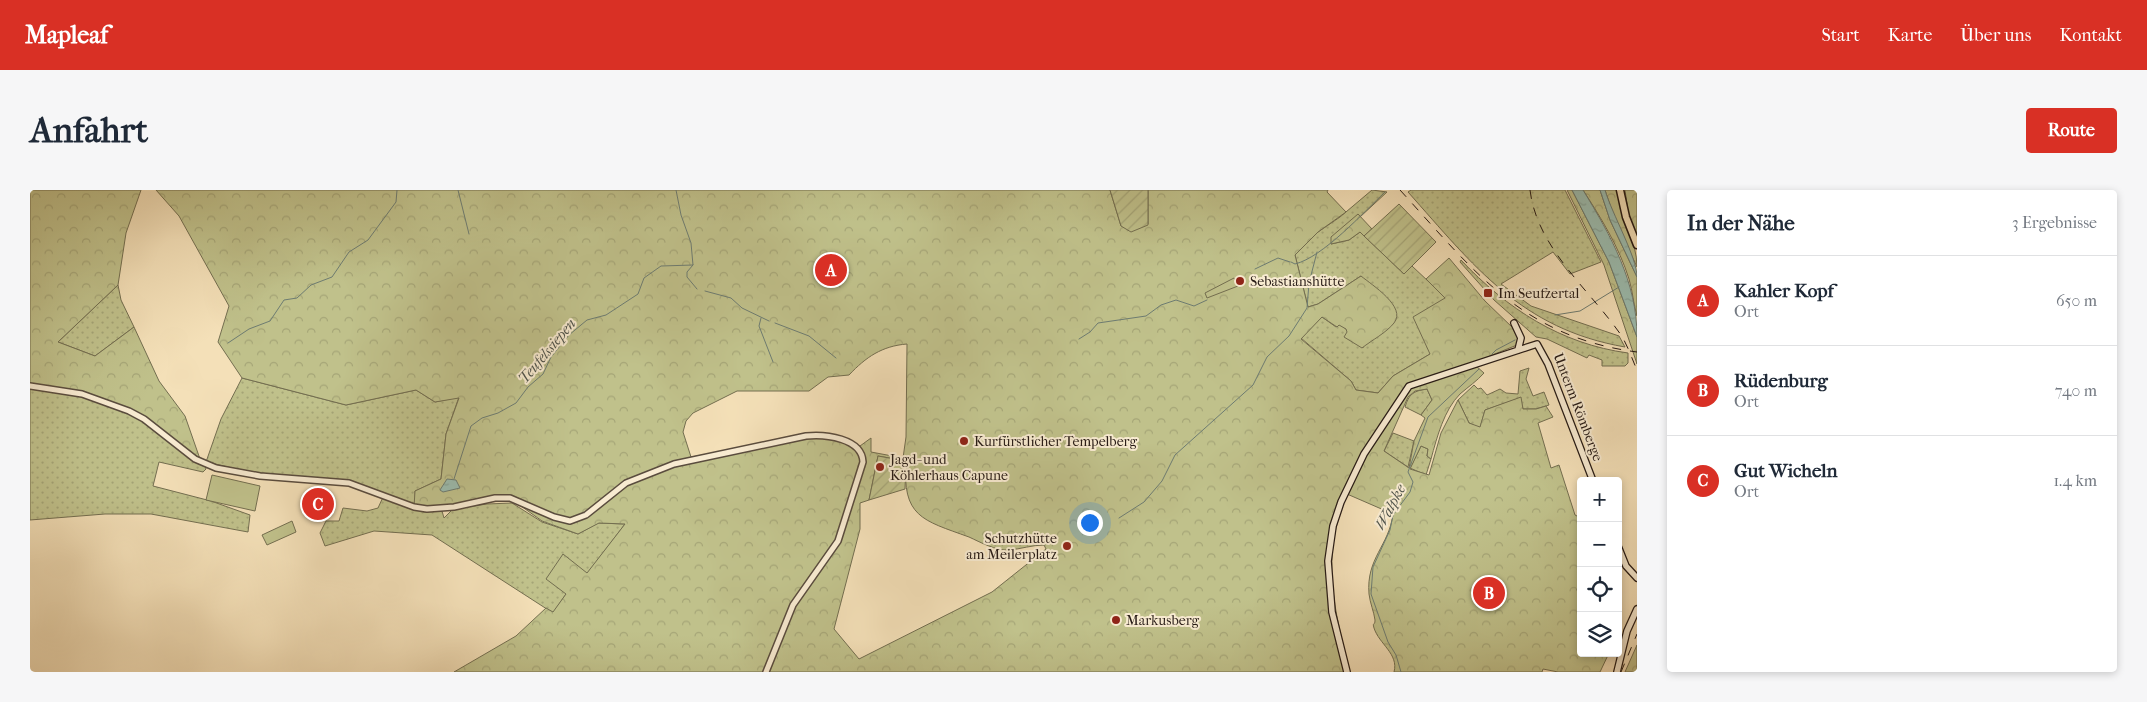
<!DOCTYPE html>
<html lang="de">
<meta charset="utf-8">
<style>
body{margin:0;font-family:"IM FELL French Canon",serif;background:#f6f6f7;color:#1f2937}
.controls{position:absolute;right:15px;bottom:15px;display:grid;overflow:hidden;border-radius:5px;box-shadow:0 2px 8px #0003}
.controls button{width:45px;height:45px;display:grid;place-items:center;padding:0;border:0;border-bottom:1px solid #e0e1e3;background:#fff;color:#1f2937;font:25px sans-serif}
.you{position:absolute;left:1059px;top:332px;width:18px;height:18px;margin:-12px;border:4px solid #fff;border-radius:50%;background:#1a73e8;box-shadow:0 0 0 8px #1a73e833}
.badge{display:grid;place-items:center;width:32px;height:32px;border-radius:50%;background:#d93025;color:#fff;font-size:16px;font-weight:700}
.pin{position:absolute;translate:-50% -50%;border:2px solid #fff;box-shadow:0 1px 5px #0006}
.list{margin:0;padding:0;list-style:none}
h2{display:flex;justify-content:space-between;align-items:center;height:65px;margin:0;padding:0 20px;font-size:21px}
h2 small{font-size:16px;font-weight:400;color:#747a83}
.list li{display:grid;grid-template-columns:32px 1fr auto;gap:15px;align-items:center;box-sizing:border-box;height:90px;padding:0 20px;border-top:1px solid #e0e1e3}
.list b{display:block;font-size:19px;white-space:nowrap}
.list p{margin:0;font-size:16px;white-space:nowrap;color:#747a83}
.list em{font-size:16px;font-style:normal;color:#747a83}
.icon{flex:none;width:28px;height:28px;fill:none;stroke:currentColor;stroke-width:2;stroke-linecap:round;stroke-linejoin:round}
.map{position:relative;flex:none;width:1607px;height:482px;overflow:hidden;border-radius:5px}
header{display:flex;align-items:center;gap:30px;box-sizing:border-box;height:70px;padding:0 25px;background:#d93025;color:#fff}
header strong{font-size:24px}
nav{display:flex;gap:28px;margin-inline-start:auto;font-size:18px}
.intro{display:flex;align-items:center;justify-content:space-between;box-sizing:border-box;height:120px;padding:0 30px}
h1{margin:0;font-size:35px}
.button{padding:12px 22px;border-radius:5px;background:#d93025;color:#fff;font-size:18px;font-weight:700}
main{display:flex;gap:30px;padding:0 30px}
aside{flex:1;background:#fff;border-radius:5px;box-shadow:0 2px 8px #0003}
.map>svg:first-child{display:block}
.grass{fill:url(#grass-dots);stroke:#736e50}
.forest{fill:url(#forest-crowns);stroke:#736e50;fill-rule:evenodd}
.garden{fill:url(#garden-furrows);stroke:#736e50}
.pitch{fill:#c0c18b;stroke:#736e50}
.water{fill:url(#water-ripples);stroke:#6d7c72}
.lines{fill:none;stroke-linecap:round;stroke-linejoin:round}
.stream{stroke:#6d7c72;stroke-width:1}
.tertiary-casing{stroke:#5a4c3e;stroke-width:8}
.secondary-casing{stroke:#261a15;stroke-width:8}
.primary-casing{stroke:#261a15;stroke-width:9}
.tertiary{stroke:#f8ebd1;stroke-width:5}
.secondary{stroke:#f8ebd1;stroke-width:5.5}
.primary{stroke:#f4e0b8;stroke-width:6}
.rail{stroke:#261a15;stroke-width:1;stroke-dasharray:9 9;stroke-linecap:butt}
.poi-dot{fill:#8f2418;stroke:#f8ebd1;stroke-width:2}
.labels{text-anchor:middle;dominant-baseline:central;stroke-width:4;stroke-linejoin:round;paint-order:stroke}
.poi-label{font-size:14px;fill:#261a15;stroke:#f8ebd1;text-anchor:start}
.street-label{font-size:14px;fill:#261a15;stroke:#f8ebd1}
.water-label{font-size:15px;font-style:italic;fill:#4f534b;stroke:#f8ebd1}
</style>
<header>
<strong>Mapleaf</strong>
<nav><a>Start</a><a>Karte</a><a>Über uns</a><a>Kontakt</a></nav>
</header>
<div class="intro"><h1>Anfahrt</h1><a class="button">Route</a></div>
<main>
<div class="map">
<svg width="1607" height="482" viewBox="0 0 1607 482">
<defs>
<pattern id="grass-dots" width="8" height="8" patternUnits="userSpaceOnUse" patternTransform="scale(1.25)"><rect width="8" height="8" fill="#c0c18b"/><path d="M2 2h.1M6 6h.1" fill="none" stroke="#a5a577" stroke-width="1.8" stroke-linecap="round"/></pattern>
<pattern id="forest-crowns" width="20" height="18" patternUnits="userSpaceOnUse" patternTransform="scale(1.25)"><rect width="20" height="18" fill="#c0c18b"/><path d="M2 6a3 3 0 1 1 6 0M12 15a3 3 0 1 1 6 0" fill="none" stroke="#a5a577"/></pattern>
<pattern id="garden-furrows" width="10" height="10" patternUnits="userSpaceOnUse" patternTransform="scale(1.25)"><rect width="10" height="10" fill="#c0c18b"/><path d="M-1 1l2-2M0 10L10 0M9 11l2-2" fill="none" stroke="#a5a577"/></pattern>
<pattern id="water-ripples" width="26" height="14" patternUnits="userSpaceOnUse" patternTransform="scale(1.25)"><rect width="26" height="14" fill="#9cbdb0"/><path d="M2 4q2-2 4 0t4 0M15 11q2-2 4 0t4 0" fill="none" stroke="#86a296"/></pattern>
</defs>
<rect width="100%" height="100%" fill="#f4e0b8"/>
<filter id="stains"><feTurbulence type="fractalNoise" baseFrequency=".004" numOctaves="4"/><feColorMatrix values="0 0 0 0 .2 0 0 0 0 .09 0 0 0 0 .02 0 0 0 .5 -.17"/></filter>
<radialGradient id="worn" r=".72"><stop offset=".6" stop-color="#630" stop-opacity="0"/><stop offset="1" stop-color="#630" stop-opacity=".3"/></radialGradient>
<!-- grass -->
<path class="grass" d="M1342,0l15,2 -27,25 -2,-2 -27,29 18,-4 11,-8 44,42 8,-8 34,32 -16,56 -37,22 -15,17 -22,-3 -5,-9 -50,-43 21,-21 14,10 3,-3 7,5 17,19 -2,-72 -43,28 -10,3 -13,-52 23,-23 22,-15z
M1381,0h154l36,72 -31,12 -17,-22 -52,32 30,22 88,30 6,11c-104,-18 -151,-81 -217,-155z
M1431,70c46,49 100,84 167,93v10l-3,3h-23v-6l-13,-5 -2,3 -40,-19 -11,-2 -42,-37 -34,-38z
M88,95l3,15 13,27 -39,29 -37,-14z
M1499,178l-3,11 7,17 11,-4 5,13 -13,4h-13l-3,-11 -35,12 -5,18 -11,-5 -11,-23 16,-15 4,4 3,-1 6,7 13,-6 6,4 12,1 2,-23z
M212,188l104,27 70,-15 19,12 24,-5 -13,37 -5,45 -26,12v14l-63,-23 -102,-10 -44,-10 15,-43z
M0,196c35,6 80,12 110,33 22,14 40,36 65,47l1,3 -3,3 -44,-10 -6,24 58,15 39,14 -2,17 -97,-18h-46l-75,6z
M1397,199l5,11 -11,15 -16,-8c4,-13 8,-16 22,-18z
M1363,243l21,8 -6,26 -24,-16z
M1391,256l7,3 -1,7 4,3 -5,16 -16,-7z
M354,305l40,17 18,-1 2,7 9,-9 34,-5 25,-1 30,19 36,12 20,-11 27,1 -38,50 -24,-19 3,39 -13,19 -121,-78 -58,-4 -49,15 -5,-13 6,-12h13l4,-13 24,3 11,-3z"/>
<!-- forest -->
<path class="forest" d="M0,0h111l-15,43 -8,52 -60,57 37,14 39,-29 25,54 26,35 15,43 -46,-34 -67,-31 -57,-10z
M126,0h954l11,36 27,-2v-34h180l-1,2 19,20 -28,20 -23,23 13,52 10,-3 43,-28c11,9 46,31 33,47 -8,10 -22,17 -32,25l-18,-11 3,-5 -1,-3 -7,-4 -2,2 -15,-10 -21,22 50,42 5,9 22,3 15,-17 37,-22 -17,-37 32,-19 -19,-19 23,-21 36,43 28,27 5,10 -1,7 -42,17 1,4 8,7c-7,8 -16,14 -24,21 -16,16 -23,43 -29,65l-4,-3 1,-7 -7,-3 -11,23 19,6 12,-42 17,-33 11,23 11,4 5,-17 36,-13 2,12h13l10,-3 7,11 -15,6 13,45 8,-3 16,50 6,3v71h-4l4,21v43h28l-9,19h-42l-15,-3 -1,3h-148c5,-18 -15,-28 -20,-44 -2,-7 1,-1 1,-8 -1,-8 -5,-17 -6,-26 -3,-36 20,-48 24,-80l-46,-20c-27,63 -13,115 3,178h-896l62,-36 30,-28 7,4 13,-18 -20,-15 17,-25 24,19 38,-49 -26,-1 -21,11 -36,-13 -21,-15 -11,-5h-16l5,-3 -37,8 -48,1 1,-16 26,-12 5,-45 13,-36 -24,4 -19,-12 -70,15 -104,-27 -24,-36 11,-36 -50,-90zM877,154l-1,93 -3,21 -32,-6v-14l-11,8 -18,-7 -34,-5 -63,14 -54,9 -8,-25 3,-11 7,-8 44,-22h72l19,-14 21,-2c17,-18 33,-29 58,-31zM1397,199l5,11 -11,15 4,3 -11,23 -5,27 -25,-17 24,-54 7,-6zM848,266l28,5c-4,56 16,59 63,76 11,5 27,14 40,13 12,-1 23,-5 35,-5l2,4 -54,43 -133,67 -25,-30 26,-100v-26l9,-3z
M1537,0h5l37,72 28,75v27l-33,-99z
M1553,0h17l10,30 27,57v39c-4,-13 -4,-24 -8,-37 -10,-32 -28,-61 -46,-89z
M1575,0h13c2,28 19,50 19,77l-22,-47z
M1595,0h12v49l-8,-21z
M1328,24l14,15 -8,7 -4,-4 -11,8 -18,4v-7z
M1607,455v27h-12z"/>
<!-- garden -->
<path class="garden" d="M1080,0h38v35l-17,7 -10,-6z
M1369,14l37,38 -32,32 -40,-38z
M848,266l28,5 -1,28 -36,11z"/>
<!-- pitch -->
<path class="pitch" d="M1204,88l4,8 -31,12 -2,-5z
M182,285l48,11 -5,25 -49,-11z
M262,331l4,11 -29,13 -5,-10z"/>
<!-- water -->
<path class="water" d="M1542,0h11c28,46 54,92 54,147l-28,-75z
M1570,0h5c7,24 32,67 32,87l-27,-57z
M417,289l9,1 4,8 -17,4 -3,-2z"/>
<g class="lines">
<!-- stream -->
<path class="stream" d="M428,0l11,44
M1261,72l4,2c28,-7 68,-51 90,-72
M663,75l-6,7v5l10,12
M1225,79l23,-11 12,4
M675,101l26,7 11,10 27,13
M1525,125l25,-4 39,-24
M731,128l-2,8 14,36
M745,133l34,13 27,22
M1049,149l11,-7 8,-9 48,-7 15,-11 15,-5 18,6 13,-6
M198,153l21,-14 21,-8 14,-21 13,-2 14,-13 21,-8 17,-25 19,-12 28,-38 1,-12
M1462,164l4,-4 19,-10
M424,289l17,-53 11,-8 16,-5 18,-10 12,-16 15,-13 8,-17 18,-22 18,-15 19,-5 32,-21 6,-16 17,-12 32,-1 -2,-22 -10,-28 -5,-25
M1089,328l25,-16 18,-21 13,-26 78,-70 14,-28 22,-21 18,-28 2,-25 8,-31
M1371,482l-5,-17 -8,-13 -17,-48 2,-27 17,-37 3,-15 17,-23 3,-10 -5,-10 20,-55 51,-48"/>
<!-- tertiary casing -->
<g class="tertiary-casing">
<path id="tertiary" d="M0,196l52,8 47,17 15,8 51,40 21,9 44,8 89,7 65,24 13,2 27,-2 41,-9h15l44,19 16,4 16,-6 40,-32 48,-19 132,-28c19,-2 56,2 57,26l-25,79 -45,64 -27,67"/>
</g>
<!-- secondary casing -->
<g class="secondary-casing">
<path id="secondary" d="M1484,133l7,15 -3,12
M1588,356l8,20 11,12
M1317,482l-15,-60 -4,-51 5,-35 8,-24 23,-48 45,-68 128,-42 11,20 45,117
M1587,482l10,-41 10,-22"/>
</g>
<!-- primary casing -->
<g class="primary-casing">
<path id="primary" d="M1590,0l6,27 11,28"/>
</g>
<!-- tertiary -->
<use href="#tertiary" class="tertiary"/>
<!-- secondary -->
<use href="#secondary" class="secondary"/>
<!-- primary -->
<use href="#primary" class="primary"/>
<!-- rail -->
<path class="rail" d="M1370,0c73,80 122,147 237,162
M1500,0c7,58 59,99 91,145 7,11 11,24 16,35
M1591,482l16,-38"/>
</g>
<!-- markers -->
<g class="poi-dot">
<circle cx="1210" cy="91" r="5"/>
<rect x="1453" y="98" width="10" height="10" rx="2.5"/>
<circle cx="934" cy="251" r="5"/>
<circle cx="850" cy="277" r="5"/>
<circle cx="1037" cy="356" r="5"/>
<circle cx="1086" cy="430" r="5"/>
</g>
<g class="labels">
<!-- poi labels -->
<g class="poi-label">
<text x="1220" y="91">Sebastianshütte</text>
<text x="1468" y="103">Im Seufzertal</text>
<text x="944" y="251">Kurfürstlicher Tempelberg</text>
<text x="860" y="269">Jagd- und<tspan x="860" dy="16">Köhlerhaus Capune</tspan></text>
<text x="1027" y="348" text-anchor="end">Schutzhütte<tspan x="1027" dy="16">am Meilerplatz</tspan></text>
<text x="1096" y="430">Markusberg</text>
</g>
<!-- street labels -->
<g class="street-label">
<text transform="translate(1548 217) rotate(69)">Unterm Römberge</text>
</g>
<!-- water labels -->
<g class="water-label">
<text transform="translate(517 161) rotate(-50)">Teufelssiepen</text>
<text transform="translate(1360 317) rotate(-62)">Walpke</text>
</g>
</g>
<rect width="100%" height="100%" filter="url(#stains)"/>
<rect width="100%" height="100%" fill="url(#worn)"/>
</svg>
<div class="controls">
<button>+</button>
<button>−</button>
<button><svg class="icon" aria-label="locate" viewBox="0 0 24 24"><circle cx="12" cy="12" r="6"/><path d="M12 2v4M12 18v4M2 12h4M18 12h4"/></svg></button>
<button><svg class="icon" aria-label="layers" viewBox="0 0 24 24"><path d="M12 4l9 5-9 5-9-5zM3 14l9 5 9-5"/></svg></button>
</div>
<div class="you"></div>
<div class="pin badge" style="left:801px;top:80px">A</div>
<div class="pin badge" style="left:1459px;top:403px">B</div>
<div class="pin badge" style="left:288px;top:314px">C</div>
</div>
<aside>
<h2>In der Nähe<small>3 Ergebnisse</small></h2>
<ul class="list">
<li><span class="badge">A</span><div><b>Kahler Kopf</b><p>Ort</p></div><em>650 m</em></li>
<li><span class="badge">B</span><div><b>Rüdenburg</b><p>Ort</p></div><em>740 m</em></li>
<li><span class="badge">C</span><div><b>Gut Wicheln</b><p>Ort</p></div><em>1.4 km</em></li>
</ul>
</aside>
</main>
